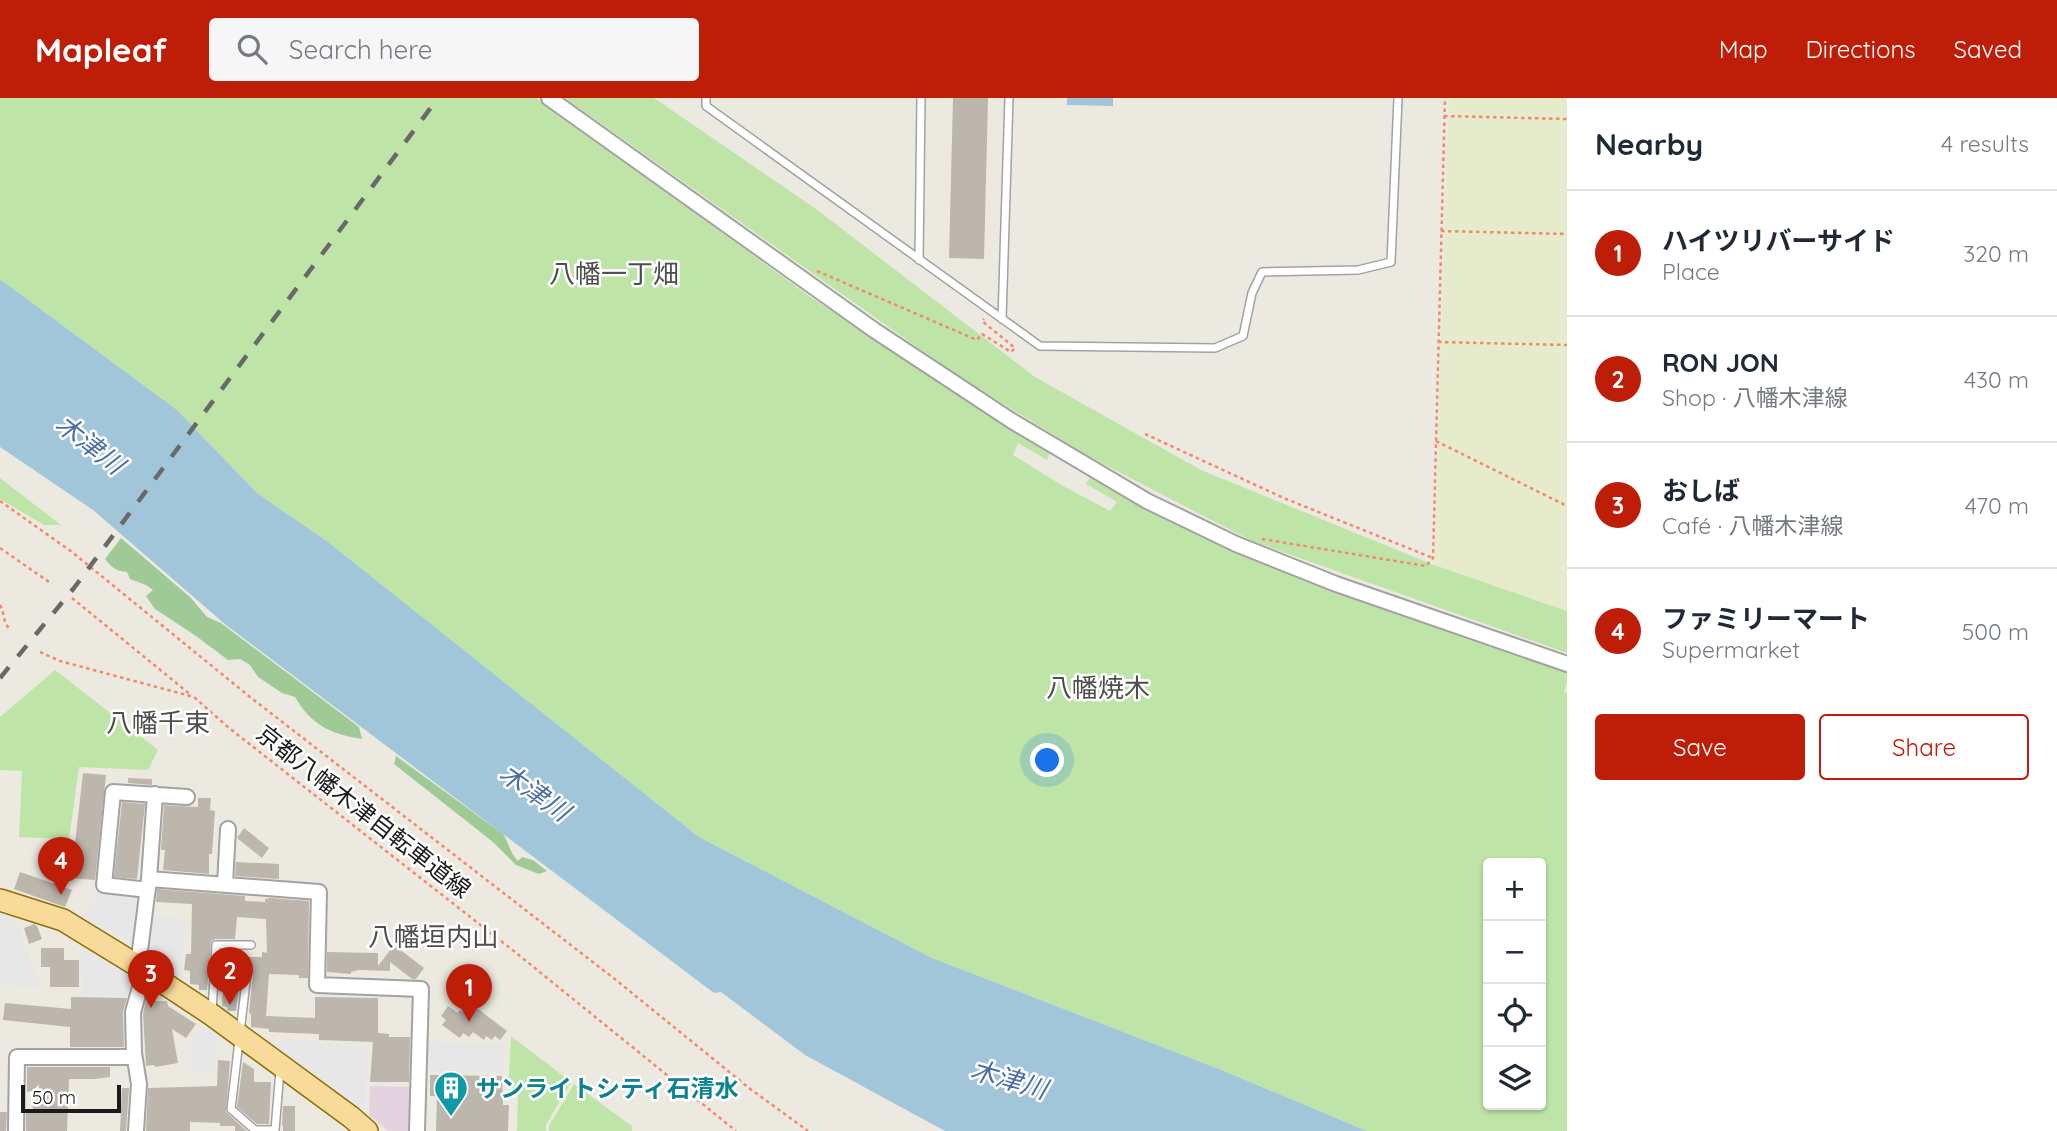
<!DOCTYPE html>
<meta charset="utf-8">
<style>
body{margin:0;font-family:Quicksand,"Noto Sans JP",sans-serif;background:#f6f6f7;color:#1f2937}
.controls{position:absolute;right:21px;bottom:21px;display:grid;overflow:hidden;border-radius:7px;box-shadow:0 2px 5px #0004}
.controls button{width:63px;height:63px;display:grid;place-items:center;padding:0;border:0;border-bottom:2px solid #e0e1e3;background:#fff;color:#1f2937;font:35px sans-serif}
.scale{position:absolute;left:21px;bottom:18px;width:100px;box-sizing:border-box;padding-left:7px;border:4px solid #1b1b1b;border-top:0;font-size:19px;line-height:24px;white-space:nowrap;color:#1b1b1b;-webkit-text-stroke:5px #fff;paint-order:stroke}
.you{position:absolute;left:1048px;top:663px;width:24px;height:24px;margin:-18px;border:5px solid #fff;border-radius:50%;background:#1a73e8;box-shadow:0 0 0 10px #1a73e833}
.badge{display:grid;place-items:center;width:46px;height:46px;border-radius:50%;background:#be1d07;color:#fff;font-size:23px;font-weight:700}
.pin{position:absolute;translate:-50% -58px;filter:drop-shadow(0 2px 4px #0008)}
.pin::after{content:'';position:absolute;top:37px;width:24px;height:21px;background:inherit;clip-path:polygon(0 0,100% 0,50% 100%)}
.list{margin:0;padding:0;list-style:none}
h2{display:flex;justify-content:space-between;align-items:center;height:91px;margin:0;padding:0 28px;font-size:30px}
h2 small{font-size:23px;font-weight:400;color:#747a83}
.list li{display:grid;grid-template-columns:46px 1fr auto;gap:21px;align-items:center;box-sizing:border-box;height:126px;padding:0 28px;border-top:2px solid #e0e1e3}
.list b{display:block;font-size:26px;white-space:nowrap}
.list p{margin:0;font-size:23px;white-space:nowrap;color:#747a83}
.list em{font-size:23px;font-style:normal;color:#747a83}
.actions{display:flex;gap:14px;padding:21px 28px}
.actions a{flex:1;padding:16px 0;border:2px solid #be1d07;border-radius:7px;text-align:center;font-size:24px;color:#be1d07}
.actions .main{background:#be1d07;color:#fff}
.icon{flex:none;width:38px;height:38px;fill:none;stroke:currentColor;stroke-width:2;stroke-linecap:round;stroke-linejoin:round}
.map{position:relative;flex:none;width:1567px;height:1033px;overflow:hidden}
header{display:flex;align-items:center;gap:42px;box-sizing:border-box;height:98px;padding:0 35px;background:#be1d07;color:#fff}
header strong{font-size:33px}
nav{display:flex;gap:38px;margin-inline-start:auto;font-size:24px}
.search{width:490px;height:63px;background:#f6f6f7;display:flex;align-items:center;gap:18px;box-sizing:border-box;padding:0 24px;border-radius:7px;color:#747a83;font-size:26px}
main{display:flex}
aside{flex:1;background:#fff}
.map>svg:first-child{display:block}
.industrial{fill:#e5d2df}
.farmland{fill:#e5ebcb}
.grass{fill:#bee5a7;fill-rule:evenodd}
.forest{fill:#9fca96}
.parking{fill:#e7e7e7}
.water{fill:#a2c6d9}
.building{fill:#bcb6ad}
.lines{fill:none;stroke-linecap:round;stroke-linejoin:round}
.lane-casing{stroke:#a2a2a2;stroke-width:10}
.street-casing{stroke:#a2a2a2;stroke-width:18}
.primary-casing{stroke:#8c6f05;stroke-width:24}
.path{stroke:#f4886a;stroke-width:2.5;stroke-dasharray:3.5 3.5;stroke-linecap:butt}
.lane{stroke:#fff;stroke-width:7}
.street{stroke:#fff;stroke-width:14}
.primary{stroke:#f8da9a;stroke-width:21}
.rail{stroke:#696969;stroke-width:4.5;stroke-dasharray:14 14;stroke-linecap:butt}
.labels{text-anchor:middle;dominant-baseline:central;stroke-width:5;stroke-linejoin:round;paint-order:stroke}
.street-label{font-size:24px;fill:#1b1b1b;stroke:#fff}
.culture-label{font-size:24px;font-weight:bold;fill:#0d838f;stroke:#fff;text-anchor:start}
.neighbourhood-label{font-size:26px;fill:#4e4e4e;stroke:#fff}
.water-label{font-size:26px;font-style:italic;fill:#4c6ea5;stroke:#fff}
</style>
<header>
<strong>Mapleaf</strong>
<div class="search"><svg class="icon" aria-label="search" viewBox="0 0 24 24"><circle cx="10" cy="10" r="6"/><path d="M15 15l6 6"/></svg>Search here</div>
<nav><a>Map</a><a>Directions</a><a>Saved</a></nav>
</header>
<main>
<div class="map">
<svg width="1567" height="1033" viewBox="0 0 1567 1033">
<rect width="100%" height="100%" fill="#eceae0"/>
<!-- industrial -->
<path class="industrial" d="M370,988l42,1 -2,44h-22l-19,-16z"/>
<!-- farmland -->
<path class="farmland" d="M1449,0h118v513l-133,-46z"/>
<!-- grass -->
<path class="grass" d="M0,0h536l276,200 238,155 -3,7 -29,-17 -5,12 50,31 47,25 7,-9 -31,-18 4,-7 69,38 79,37 55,23 274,96v11l-3,10 3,1v438h-200l-148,-62 -287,-111 -233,-121 -371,-295 -71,-49 -80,-83 -177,-131zM1488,765h53v242h-53z
M565,0h89l162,111 219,168 166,93 233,95 133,46v42l-315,-112 -164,-85 -133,-82z
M0,380l61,47h-17l-44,-26z
M55,572l103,80 -10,20 -69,-3 -10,72 -50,-2 3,-66 -22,-1v-53z
M511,938l60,46 -25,43v6h-29l1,-38 -10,-1z
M574,986l58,42v5h-83v-5z"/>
<!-- forest -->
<path class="forest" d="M121,440l69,59 17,20 14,6 138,104 3,12c-31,-5 -51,-14 -67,-42l-13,-4 -24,-16 -8,-12 -10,-6 -12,1 -32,-24 -41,-27 -9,-13 7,-6 -7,-5 -16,-6 -3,-7c-11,-1 -15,-4 -22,-13z
M396,658l107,78c6,9 7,19 15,27l4,-4 11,3 14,11 -8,3 -23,-9 -23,-23 -99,-78z"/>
<!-- parking -->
<path class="parking" d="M101,791l36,4 5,4 -6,48 -53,-28z
M0,815l14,3 27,71 -41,-1z
M151,818l35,2 -4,62 -35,-26z
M81,844l56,37 -3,17 -52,-1z
M202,927l16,11 -4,36 -23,1 1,-34z
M283,941l85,8 -3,66 -91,-66z
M429,944l75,2 -1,28 -75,-1z"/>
<!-- water -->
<path class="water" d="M1067,0h46v8l-46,-1z
M0,181l177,131 80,83 71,49 371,295 233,121 287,111 148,62h-422l-140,-76 -84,-63 -7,1 -488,-368 -133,-115 -93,-63z"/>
<!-- building -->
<path class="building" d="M953,0h35l-4,161 -35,-1z
M83,675l23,2 -11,105 -24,-2z
M128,680l24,1v6l-24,-2z
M198,700h13l-1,12 5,1 -3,43h-3v20l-46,-4 2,-20h-4l3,-45 34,2z
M122,704l23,2 -8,75 -23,-2z
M244,730l25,20 -7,10 -25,-20z
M236,764l43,2v15l-44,-3z
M20,774l52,18 -7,17 -51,-18z
M157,791l88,7v5l20,1v-3l5,-1 39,3 -1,77h-9v-3l-30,-1 -3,42 49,2v-21l63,1v35l11,1v3h21l-1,45h-39l3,-40 -54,-2v-6l-50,-2v-3l-18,-2v-12l-2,-3 4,-38 -3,-6h-6l-3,4 -5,39h-8l-1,-4 -5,-1 1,-14 -4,-1 3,-40 20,2v4h20v-5l5,1 -1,-34 -29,-2 -2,22h-20l-4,3 -4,48h-8v-5l-9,-1v-13l-6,-1 2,-16h5l1,-50 -36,-2z
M34,826l3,2 5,13 -13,5 -5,-16z
M394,847l30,23 -8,11h-4l-22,-17v9l-31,-1 -8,2v2l-24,-2v-20l51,1v13z
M41,850h23v12h15v27h-29v-20h-9z
M71,899l56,1 -4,14 1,35h-54v-20l-67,-7 2,-17 66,6z
M147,900h7v3h13l1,5 28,18 -10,14 -14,-9 6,34 -23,4 -1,-2 -8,1 -3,-53z
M448,908l10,7 2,-3 7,5 7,-9 33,25 -7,9 -5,-4 -3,4 -6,-4 -2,4 -11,-8 -4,5 -6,-4 -3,5 -18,-13 4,-5 -5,-4z
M218,962l12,1 -4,51 21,19h-12v-5h-15v-3l-30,-1v9h-44l2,-43 69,-2z
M243,964l11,7v13h17l-2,42h-12l-20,-17z
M27,969h83v10l-16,2h-25l-2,52h-41v-19h7l-1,-21 -5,1z
M430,977l72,1 1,29h6l-1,26h-72l1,-35h-7z
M122,990h7l-3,43h-6z
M283,1008h12v25h-12v-6h-1z
M0,1014h7l-1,19h-6z"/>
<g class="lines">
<!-- lane casing -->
<g class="lane-casing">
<path id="lane" d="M706,0v8l334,240 175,2 28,-12 9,-43 10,-21 96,-2 33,-8 7,-164
M919,162l2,-162
M1002,221l7,-221
M247,875l-16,136 24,21h20l5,-60
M212,913l4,-66h35"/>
</g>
<!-- street casing -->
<g class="street-casing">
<path id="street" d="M549,0l325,232 138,91 135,80 89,43 100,40 231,80
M149,781l170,13 -2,93 104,4 -4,142
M225,786l3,-55
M148,792l-44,-5 9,-93 74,5
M138,868l11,-87 6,-85
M16,1033l1,-74h117
M136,1033l3,-47 -5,-31 -1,-41 12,-42"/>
</g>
<!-- primary casing -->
<g class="primary-casing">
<path id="primary" d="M0,802l63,20 75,46 74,49 139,102 16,14"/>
</g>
<!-- path -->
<path class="path" d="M1444,18l123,3
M1441,133l126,3
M817,173l160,69 5,-6 29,18 4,-4 -33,-27 2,-2
M1438,244l129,3
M1145,336l141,65 147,59
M1436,343l131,65
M0,403l72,51 178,145 366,283 133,108 59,43
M1262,441l164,27 7,-8 12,-460
M0,450l52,36
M72,500l119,97
M0,507c5,8 2,17 10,24
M40,554l20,9 134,36 35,31 286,224 221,179"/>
<!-- lane -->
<use href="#lane" class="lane"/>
<!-- street -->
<use href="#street" class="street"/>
<!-- primary -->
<use href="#primary" class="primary"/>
<!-- rail -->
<path class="rail" d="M0,580l74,-90 364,-490"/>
</g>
<!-- icons -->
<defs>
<g id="building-pin" transform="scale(1.75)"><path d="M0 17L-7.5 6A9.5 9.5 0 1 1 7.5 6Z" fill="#0f9aa8" stroke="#fff"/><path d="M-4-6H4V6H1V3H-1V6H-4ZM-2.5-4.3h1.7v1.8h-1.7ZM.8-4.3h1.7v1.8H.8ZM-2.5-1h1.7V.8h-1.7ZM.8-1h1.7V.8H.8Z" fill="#fff"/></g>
</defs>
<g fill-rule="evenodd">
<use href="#building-pin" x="451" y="990"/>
</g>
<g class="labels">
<!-- street labels -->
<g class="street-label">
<text transform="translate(364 713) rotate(38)">京都八幡木津自転車道線</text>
</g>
<!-- culture labels -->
<g class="culture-label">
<text x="476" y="990">サンライトシティ石清水</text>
</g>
<!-- neighbourhood labels -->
<g class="neighbourhood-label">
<text x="614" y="175">八幡一丁畑</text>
<text x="1098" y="589">八幡焼木</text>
<text x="158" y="624">八幡千束</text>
<text x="433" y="838">八幡垣内山</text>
</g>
<!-- water labels -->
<g class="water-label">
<text transform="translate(90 346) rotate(38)">木津川</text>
<text transform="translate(535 694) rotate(35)">木津川</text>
<text transform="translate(1009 981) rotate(16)">木津川</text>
</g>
</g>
</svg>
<div class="controls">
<button>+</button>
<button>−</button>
<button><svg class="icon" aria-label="locate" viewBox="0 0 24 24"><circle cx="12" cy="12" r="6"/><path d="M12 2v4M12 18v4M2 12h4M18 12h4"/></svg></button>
<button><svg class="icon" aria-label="layers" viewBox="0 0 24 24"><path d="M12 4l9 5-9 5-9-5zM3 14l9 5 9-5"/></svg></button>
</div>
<div class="scale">50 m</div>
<div class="you"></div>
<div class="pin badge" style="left:469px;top:924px">1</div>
<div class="pin badge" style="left:230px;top:907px">2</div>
<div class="pin badge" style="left:151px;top:910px">3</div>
<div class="pin badge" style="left:61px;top:797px">4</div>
</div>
<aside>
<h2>Nearby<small>4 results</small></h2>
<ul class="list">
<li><span class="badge">1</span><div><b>ハイツリバーサイド</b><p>Place</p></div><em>320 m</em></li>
<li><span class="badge">2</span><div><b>RON JON</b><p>Shop · 八幡木津線</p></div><em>430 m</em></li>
<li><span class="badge">3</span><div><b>おしば</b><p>Café · 八幡木津線</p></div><em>470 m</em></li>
<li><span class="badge">4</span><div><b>ファミリーマート</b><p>Supermarket</p></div><em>500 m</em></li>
</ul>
<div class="actions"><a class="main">Save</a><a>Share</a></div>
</aside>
</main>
